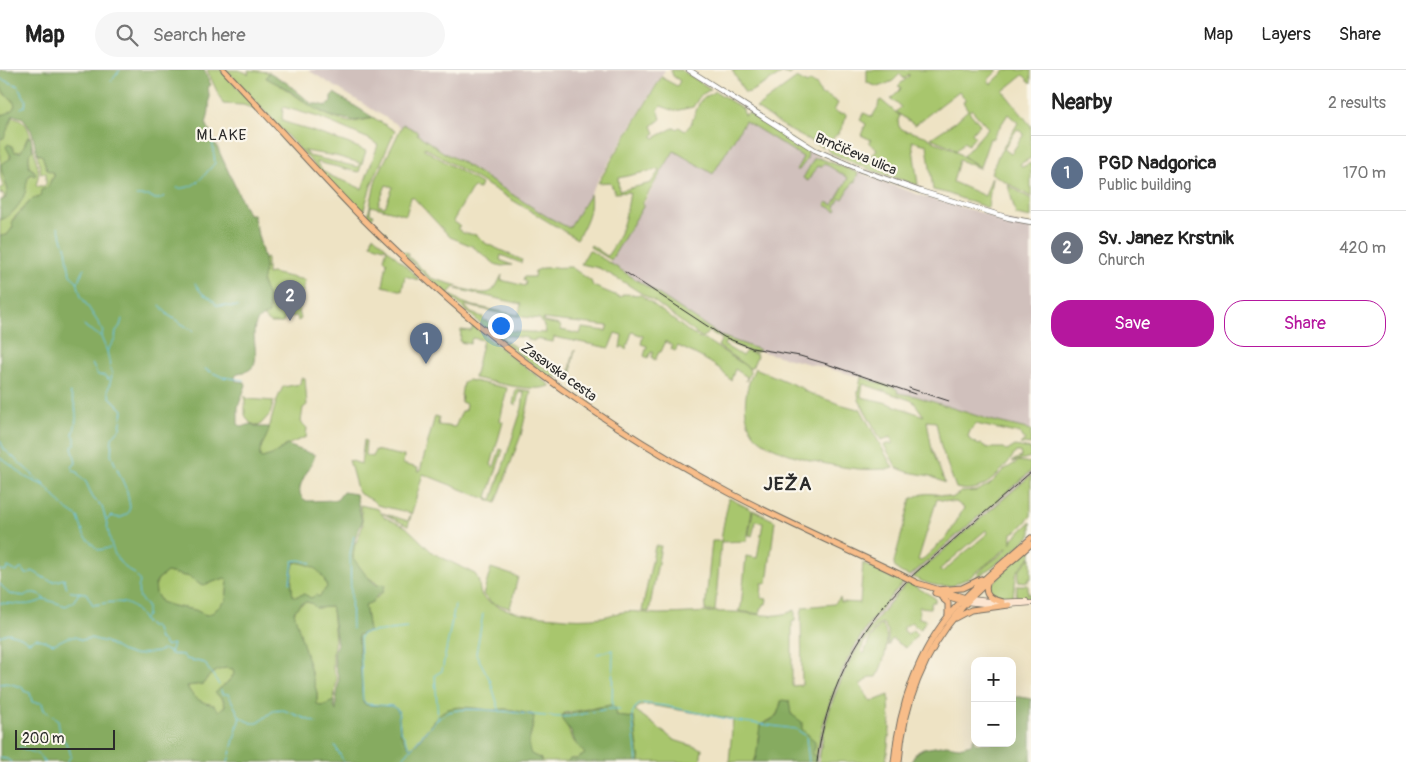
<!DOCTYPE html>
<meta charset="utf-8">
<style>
body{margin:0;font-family:Pangolin,sans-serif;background:#f6f6f6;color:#222}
.controls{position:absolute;right:15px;bottom:15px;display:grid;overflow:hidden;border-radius:10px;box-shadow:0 5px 20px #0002}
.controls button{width:45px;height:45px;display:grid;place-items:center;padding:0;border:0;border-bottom:1px solid #e0e0e0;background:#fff;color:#222;font:25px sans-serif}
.scale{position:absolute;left:15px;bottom:12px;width:100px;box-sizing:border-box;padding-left:5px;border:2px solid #2b2b2b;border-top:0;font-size:14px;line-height:18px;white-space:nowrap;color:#2b2b2b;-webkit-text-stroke:4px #fbf7ec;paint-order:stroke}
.you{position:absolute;left:500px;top:255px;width:18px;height:18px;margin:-12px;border:4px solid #fff;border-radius:50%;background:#1a73e8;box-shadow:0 0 0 8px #1a73e833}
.badge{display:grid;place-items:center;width:32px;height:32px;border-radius:50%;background:#b5179e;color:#fff;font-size:16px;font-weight:700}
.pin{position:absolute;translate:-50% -41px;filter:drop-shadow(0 1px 2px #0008)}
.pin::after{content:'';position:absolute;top:26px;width:18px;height:15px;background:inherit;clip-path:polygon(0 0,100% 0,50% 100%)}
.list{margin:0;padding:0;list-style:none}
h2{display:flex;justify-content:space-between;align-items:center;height:65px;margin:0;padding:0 20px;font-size:21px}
h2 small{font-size:16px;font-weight:400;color:#767676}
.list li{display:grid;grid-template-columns:32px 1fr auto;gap:15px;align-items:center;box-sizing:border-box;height:75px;padding:0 20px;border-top:1px solid #e0e0e0}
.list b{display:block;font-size:19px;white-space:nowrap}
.list p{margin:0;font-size:16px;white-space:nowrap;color:#767676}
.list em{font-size:16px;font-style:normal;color:#767676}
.actions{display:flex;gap:10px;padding:15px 20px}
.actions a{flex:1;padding:11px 0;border:1px solid #b5179e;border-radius:20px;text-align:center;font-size:18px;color:#b5179e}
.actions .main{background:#b5179e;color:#fff}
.icon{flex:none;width:28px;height:28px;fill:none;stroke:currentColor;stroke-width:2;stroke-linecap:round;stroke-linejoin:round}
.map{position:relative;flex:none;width:1031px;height:692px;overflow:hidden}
header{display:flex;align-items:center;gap:30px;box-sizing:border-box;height:70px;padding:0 25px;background:#fff;border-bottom:1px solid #e0e0e0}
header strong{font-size:24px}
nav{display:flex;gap:28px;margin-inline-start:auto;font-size:18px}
.search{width:350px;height:45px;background:#f6f6f6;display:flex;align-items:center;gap:12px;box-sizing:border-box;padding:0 18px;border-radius:28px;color:#767676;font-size:19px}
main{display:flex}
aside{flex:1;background:#fff}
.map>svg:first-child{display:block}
.industrial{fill:#d0c0bc}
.green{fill:#a8c66d;stroke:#6a784c;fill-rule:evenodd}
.forest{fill:#86ab60;stroke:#586b46;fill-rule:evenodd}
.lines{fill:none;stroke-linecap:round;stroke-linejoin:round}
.stream{stroke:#68c4e6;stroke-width:1}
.tertiary-casing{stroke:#6f6b61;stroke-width:6}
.secondary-casing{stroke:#6f6b61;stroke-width:6}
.primary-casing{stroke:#6f6b61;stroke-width:7}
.tertiary{stroke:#fff;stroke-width:4.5}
.secondary{stroke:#fce5d0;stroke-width:4.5}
.primary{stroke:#f8bd89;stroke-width:5}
.rail{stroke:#2b2b2b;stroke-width:1}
.primary-bridge-casing{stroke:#6f6b61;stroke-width:7;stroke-linecap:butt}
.primary-bridge{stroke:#f8bd89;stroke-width:5}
.labels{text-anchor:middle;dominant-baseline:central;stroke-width:4.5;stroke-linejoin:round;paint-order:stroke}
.street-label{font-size:14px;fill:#2b2b2b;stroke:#fbf7ec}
.neighbourhood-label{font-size:15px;letter-spacing:1px;fill:#2b2b2b;stroke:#fbf7ec}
.district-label{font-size:19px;font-weight:bold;letter-spacing:1px;fill:#2b2b2b;stroke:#fbf7ec}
</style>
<header>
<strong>Map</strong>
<div class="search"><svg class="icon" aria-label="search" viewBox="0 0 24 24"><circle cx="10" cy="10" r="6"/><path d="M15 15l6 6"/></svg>Search here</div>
<nav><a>Map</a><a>Layers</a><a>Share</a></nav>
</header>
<main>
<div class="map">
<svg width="1031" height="692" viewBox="0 0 1031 692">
<rect width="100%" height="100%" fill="#fbf7ec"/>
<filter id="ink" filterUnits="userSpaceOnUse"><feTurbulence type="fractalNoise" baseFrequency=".02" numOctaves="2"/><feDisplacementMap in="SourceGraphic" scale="10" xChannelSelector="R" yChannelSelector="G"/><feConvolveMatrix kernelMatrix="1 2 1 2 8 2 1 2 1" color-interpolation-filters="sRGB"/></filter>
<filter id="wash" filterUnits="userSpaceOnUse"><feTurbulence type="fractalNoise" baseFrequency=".0096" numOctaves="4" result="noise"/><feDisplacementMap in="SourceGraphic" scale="20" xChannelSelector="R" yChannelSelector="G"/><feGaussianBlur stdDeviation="1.12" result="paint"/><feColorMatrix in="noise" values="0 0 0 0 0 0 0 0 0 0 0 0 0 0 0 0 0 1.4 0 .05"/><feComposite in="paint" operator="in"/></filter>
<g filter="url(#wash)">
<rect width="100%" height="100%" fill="#eee3c4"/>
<!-- industrial -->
<path class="industrial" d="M308,0h357l-96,158 -23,-12z
M745,51l88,42 86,32 112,32v203l-41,-10 -75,-24 -17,-3 -1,-4 -36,-12 -118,-30 -18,-8 -116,-75 65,-113 39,23z
M1031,401v4l-123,107 -34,39 -27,45 -14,33 -10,40 -4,23h-3l4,-27 15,-47 14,-32 21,-34 40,-46z"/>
<!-- green -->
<path class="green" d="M207,0h14l36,38v2l-14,-5 -20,-1z
M226,0h13l10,4 -1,-4 21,2 -2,6c28,14 51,39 83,44 2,1 18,-3 24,-4l21,13 -23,52 -9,29 -16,-12zM283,37l35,10 51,22 9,6 -16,44c-5,-2 -10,-5 -15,-7 -12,-4 -23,-7 -30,-19v-1l42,10 7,-21 -19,-8 -65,-22zM304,81l32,5 24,7 -2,4 -49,-11z
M671,0h10l30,19 -11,7 -7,11 -18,4 -14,-5 -3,3 3,10 -9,7 3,7 -2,3 1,2 21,-11 2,2 2,-2 6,4 6,-7 9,-23 15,-10 28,18 1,6 5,-2 56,35c7,8 -1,15 -6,22h-3l7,-13 -58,-36 -32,53 -39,-23 -31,51v5l-32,53 -21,-13 1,-2 16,11c14,-17 20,-43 23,-64l-15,1 -5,-11 -12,1 64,-107 2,3 13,7 3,-5 -7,-5zM659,99v2l-8,12 -32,8 -1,-13z
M732,0h63l-5,5 -7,-2 -33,19 -5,1z
M867,0h131l-10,10 3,4 15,-14h25v13l-8,-8 -20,16 28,35v32l-11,6 2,3 9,-4v34l-40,-24 7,-17 20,-33 -10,-9 -16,25 -2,-1 -10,29 -17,-11 25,-28 -17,-19 -2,3 11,12 -8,9 3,4 -7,8 -4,-3 -8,9 -4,-4 -21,-9 24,-16 13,-12 -5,-8 3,-2 -7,-9 -44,34 -19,-13 5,-5 -10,-8 9,-9 1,-3 -3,-1 11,-10v-2l-5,5 -4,-5 -7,7 -14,6 -12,-4zM1017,59l7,5 -13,20 -7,-5z
M797,8l10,6 3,-3 7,4 4,10h5l12,8 -4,8 7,3 1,-1 4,1c-1,16 -12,24 -24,33l-31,-16 -35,-23z
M0,17l5,8 7,4 3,6c-3,7 -7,9 -15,10z
M881,30l19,16 -2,4 1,7 8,5 1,-1 17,5 10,6 16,6 30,21 -22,-9 -6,22 32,14 7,-19 -4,31 -42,-15 -13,-3 -6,-45 -15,-4 6,44 -45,-14 -44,-19 -2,-3 4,-5 6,-2 17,11 15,7 8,-11 -8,-6 2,-3 -10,-5 5,-11 -6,-4 4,-7 8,4 6,-10 1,-6z
M12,47c12,1 16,10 19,20h-3l-7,15h-11c1,8 -4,14 -5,21 -1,9 4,13 1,25l-6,3 4,-3 -1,-5 -3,1v-6l3,-1 -3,-12v-36l4,-2z
M403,54l15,8 -1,2 26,18 17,9 86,55 23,12 21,-34c3,17 -5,31 -13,45l-153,-92v2l57,35 -2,5 -5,-2 -3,3 -18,31 7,5 -3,2 6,5 14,2 8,8 37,17 -1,3 -20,-8 -1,5 12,5 -11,1 -6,-2 -23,-18 -22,-9 -37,-40h-2l-5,18 -35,-9 -1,8 4,1 -3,4c3,7 9,11 16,13l-1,5 15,14 7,2v3l23,22 27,8 -5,2 -5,6 -4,-1 -77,-74 9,-40zM386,115l7,2 -8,20 -7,-2z
M33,76l6,27 -3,13h8l2,-2v-11h-5l-4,-19 5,1 5,15 7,2v5l-3,2 -2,7 -9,11 -8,2 -20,21 1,7 -6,8 -7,1v-16c11,-3 20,-15 24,-25 4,-10 0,-18 11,-24l-6,-4v-14l4,-3z
M819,88c13,5 25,9 39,15l-3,9h-2l-10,17 -3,-1 -5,9 2,2 -1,2 -11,-6 2,-3 6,3 15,-27 -24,-15 -3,4 -4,-1 -9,15 -5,-3 11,-19z
M1008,115l23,14v19l-15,-3z
M373,165l45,43v2l-13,-4 -3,15 -19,-5 4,-24 -3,-3 3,-10 -16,-5z
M589,180l62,39 70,47 39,14 -2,2h-6l-27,-10 -1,3 18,11 4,-5 10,3 1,2 -5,12h-3l-31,-22 4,-7 -13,-8 -6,7 -6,-4 -42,-32 -33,-21 -23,-13 -18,-4z
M267,188v16l4,-1 34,7 -6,31 2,8 -3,2 -1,-5 -12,1 -2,6h-12l-8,-6 2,-2v-21l-3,-14 3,-12 -1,-9z
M571,197l20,14 2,5 27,11 4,-3 17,1 51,39 17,8 40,26 1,5 -4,8 1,-4 -12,-8 -4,11c-4,-2 -7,-7 -11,-11 -14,-10 -27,-16 -42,-23l-3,5 -4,-2 1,-3 -6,-5 -5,11h-2l-4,8 -3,-2 1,-6h-2l-3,6 -4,-2 3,-10 -6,-2 2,-8 -11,-4 -6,18 -3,-4 -2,2h-1l2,-13 -7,-2 -6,15 -55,-11 -1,5 -18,-3 -1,2 -6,-1v-2l-25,-3 1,5 29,18 1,2 12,9 18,3v2l6,-2 2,-12 3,-10 -3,13v13h-3v2l-21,-2 -6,-4 -52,-40 -39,-35v-2l11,7 11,4 46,9 2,-11 -65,-15c11,-2 28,9 37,1 4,-4 6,-10 9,-15l-1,5 24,6 1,-4 -3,-2 1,-3h10l1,-6 8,-3zM464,235l44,10 32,4 5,9 1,5 -34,-2 -21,-4v-4l-8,-3v-3l-12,-4zM543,249l66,7 -3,5 -24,-3 -2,6 -19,-4 -1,-5 -16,-3z
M473,256l44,35 33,24v1c-18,7 -56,-4 -76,-8l9,-38 -11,-2 -2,6 -10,-2 1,-12 10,1z
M755,298l49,21v2c18,7 36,14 55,18l1,-1 33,60 -3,1c-10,0 -21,1 -31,0 -24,-2 -90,-15 -105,-35 -14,-20 -9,-46 1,-66z
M861,307l36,12 1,4 17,3 75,24 41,10v15l-11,-1 5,-4 -5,-7 -9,-1 -35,-8 -5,5 -3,7 2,4 9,5 2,-1 7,4h15l4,3 8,-5 16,3v8l-18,5 -1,-1 9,-4 -1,-5h-4c-15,20 -32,44 -60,36l-15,-41 -5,-25 -9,-1 5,29 13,33 -15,-7 -22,-4 -11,-4 -13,-23 9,-2 -2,-6 -10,3 -22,-40 -1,-7zM863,314l50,17 11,15 -40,-14 -23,-5z
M301,308h4l2,27 -4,3 -2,14 6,6 -1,9 -19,8 -15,10 -10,3 -2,-1c-2,-9 6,-17 8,-26 5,-15 7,-30 15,-44l17,-3z
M468,310l39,8 -7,33 3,1 -12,43 3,2 6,-18 3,1 -16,47 5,3 30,-92 2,-15 -5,-1 -3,13 -3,-1 3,-15 15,2 -10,44 -25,68 -73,-29 -15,52 -26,-13 26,8 3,-8 -34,-8 -5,-5 -12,-6 -3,-5 -8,-29 12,4 3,-24 2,1 -1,14 8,2 2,-7 29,6 -1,8 15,4 -1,3h3l15,-55 4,1 -1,8 17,2 7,-16h3l1,-7 -5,-2 1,-6h-1l2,-13z
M245,326l3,3 26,2 -4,13 -11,12 -9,-3 -5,-8z
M1019,391l12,2v8l-121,105c-8,-3 -16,-5 -16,-14l17,-63c14,-9 26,-5 41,-1l9,-6 15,-1 13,-6 15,-15zM937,429c4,1 17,4 19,3l8,6 -16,28 -27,25 -3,-1z
M1031,405v41l-13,14 -6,3 -1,10 2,-5 18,-16v13l-22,20 -33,23c7,-15 24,-19 32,-31l-39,31 -12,5 -2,2c-15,3 -29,-1 -42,-8zM986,460l2,3 -46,39 -3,-2z
M729,428l23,12 -5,31 -26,1 -6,69h-10l7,-70h9l2,-14z
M360,435l18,4 6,8 22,10 27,26 42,21c9,12 -2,21 18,30 17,9 45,12 63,13 15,2 31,2 46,0 8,-1 15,-5 22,-5 11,-2 23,2 34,2 26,0 51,-3 77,-2 20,1 40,8 60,-2v11l-3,1v64l10,-1 -1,-72 2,-6 31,-3 6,-6 1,4 19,1 3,-40 29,15 5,-1 9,3c-52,54 -76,104 -90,177l-4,-3c1,-9 -5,-20 -11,-26l1,-3 -12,-13 -1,-11h-8c-2,9 -4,18 -15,20 -2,4 -7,11 -8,16 -1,8 1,19 -5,25h-24l4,-43 -84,-14 -9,1 -5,4 39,30 28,9 -2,13h-60l-3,-17 -26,-40 -47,8c2,12 8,32 19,37l2,4 -8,5h-7l-3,3h-26v-3l-11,-5c-5,-13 7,-29 2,-40l-28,-5 -10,2 -36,-3 -9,1 -11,7 -26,31h-3l-8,-12 -3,-25 -6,-4 -26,-1 -4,-6 -4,-64 11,-4 -4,-26 7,-3 9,-8 -2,-9 -15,-11 -11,-16 1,-15h2l7,-18z
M753,440l22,11 -8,62h-5l-1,15 6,1 -1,5h-2l-1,3 -3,1v6l-22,-3 3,-4 5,-51 11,2 6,-35 -7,-2 -4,15 -3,-1z
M655,476h6l-12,66 -7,-1z
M1031,477v9l-14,15 -4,26 -21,-2 -4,-8z
M1031,487v22h-3v3l-10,-1 1,-11z
M299,492c15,3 24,10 28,25l-8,10 -8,1 -11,-3 -5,2 -2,-1c-2,-11 -2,-23 1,-33z
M491,498l27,9 -8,31 -18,-5 -9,-8z
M167,502l23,5 14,8 21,-7 3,4 -2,19 -14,12 -6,2 -11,-5 -22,-4 -12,-4 -5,-9 -1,-6 3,-8z
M908,512l27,16v4h-3l-2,6 -11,-1v11l7,2 -5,9 -5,-1 -4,-6 -8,5v4l4,3 5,-4 4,5 -11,13 -14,-9 -4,7v-15l-4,-7 -4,-1 -17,21 -2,8 3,2 6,-16 10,-13 3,1c8,15 1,33 -4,47l-2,1v3h-7l-10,8 11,17 18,-7 1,34 -4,33h-67c7,-70 42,-130 89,-180z
M1017,515h11v9h3v4h-15z
M306,532l5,1 6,5 14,-1 1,3 3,30 -2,11v18l4,9 -3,23 -12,5 -5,-2v-11l-23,-78 2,-8z
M225,598l8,1 1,5 -8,10 -7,5 6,17 -6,6 -5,-7c-13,-2 -22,-7 -27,-19l16,-2c6,-9 11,-13 22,-16z"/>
<!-- forest -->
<path class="forest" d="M0,0h204l7,15 -3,2c2,11 2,27 -2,36l42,91h5l11,45 1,9 -3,15 7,16v15c-35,9 8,56 -31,59l-3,4 1,4 9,1 1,3 -8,22v17l4,3 9,-3 7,3h11c0,10 -11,19 -9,30l2,1 10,-3 15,-10 28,10c-3,14 -27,37 -8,46l30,-1 6,-8 13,2 6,28 -7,17 -2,19c8,10 13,19 24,27l6,-1 2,1 -2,7 -5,3 -6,7 -7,3 4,26 -11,4 5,67 3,3 26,1 6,4 3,25 8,12 2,1c12,-9 21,-29 31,-36 14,-9 35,-3 50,-2 4,0 8,-1 12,-1 5,-1 26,5 30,7 0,12 -9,26 -3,38l10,5v3h-541v-526l7,-1 6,-8 -1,-6 20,-22 8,-2 1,-7c10,-2 7,-8 13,-13v-4l-7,-3 -5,-15 -5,-1 -5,-22 -9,-14 -10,-3 -9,23 -4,1v-24c8,-1 12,-3 15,-10l-3,-6c-12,-6 -12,-15 -12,-29zM295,492c17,2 27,8 32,25l-8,10 -3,-2 -5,3 -7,-4 -9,3 -2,-1c-2,-9 -2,-28 2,-34zM167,502l23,5 9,7 5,1 21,-7 3,4 -2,19 -14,12 -6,2 -11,-5 -22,-4 -12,-4 -5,-9 -1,-9 3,-5zM306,532l5,1 5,5 15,-1 1,3 5,34 -3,7 1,16 4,11 -3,26v7l-2,-6 1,-11 -1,7 -12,5 -5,-2v-11l-23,-81 6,-8zM225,598l8,1 1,5 -4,6 -15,13 8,6 2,7 -6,5 -5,-6c-12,-2 -22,-7 -27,-19l16,-2c6,-9 11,-13 22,-16z
M269,2l18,11 25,21h7l7,2 5,-4v-6l3,-3 40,25 -19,3 -25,-5 -18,-9 -25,-18 -21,-11z
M28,67h3l2,13 -4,4v13l7,6 -1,3 -5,-2c-4,7 -3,12 -5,19 -4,11 -14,24 -25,27v-19l6,-3v-4l2,-4c-2,-9 -8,-19 -7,-26l9,-5 1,-3 -5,-9 2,-3 4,2 3,6h6z
M1012,627h9l10,2v63h-120l5,-9 7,-4 23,-4 13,2 12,-3 4,-8v7h37z
M782,630l7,1 2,13 11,8v7l13,12v7l-3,6 4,3v5h-63l3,-4 4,-33 11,-5 6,-5z
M611,635l4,2 2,9 17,2 6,44h-73l3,-3h7l8,-5 -10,-12 -4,-10 -9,-12v-5z"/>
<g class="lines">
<!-- stream -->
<path class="stream" d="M0,9l17,6 9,15 -1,6 -4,2
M113,9l7,-9
M111,11h1
M177,118c18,2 26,-12 38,-25l-3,-24
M136,126h14l5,3h6l3,-3
M58,157l8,22 4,26 7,6 4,15 22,34 -2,7 6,14 5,24 -4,15 2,7 13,13 -3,18 -8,10 -1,17 16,36 3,16 -2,6 -8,5 -9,-2 -5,5c6,24 5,40 29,53
M78,211l6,-13
M195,213c2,3 5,9 8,11 6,4 10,4 13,11l22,2
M160,235l8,10 25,16
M83,254l4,4 13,8
M107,281l8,-12 1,-8 4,-5 2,-7
M92,294l6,11 7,1 3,3
M205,299l17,8 22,3
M70,323c7,14 8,26 3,41l2,4v7l-3,2 4,16 -4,4 2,4 3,1 3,5 6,5 7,16 9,9 4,13
M0,370l4,9 40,36 21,23 13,9 6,18 14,15 12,-2
M0,388l15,10 10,9 18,8
M0,500l6,1 2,-4 9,5 3,-3h3l3,5h3l3,-3c8,3 16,12 24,10 3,0 5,-2 8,-2l3,9 4,4 15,1 7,12c16,-2 33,-8 45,7 4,5 7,11 12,15h4l2,2 3,10 3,1 4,6 7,-2 -3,8 1,2 12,1 3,4 19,4c3,8 10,13 14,22
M137,507l3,5c-4,9 -1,18 7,24v9l-3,4
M290,513l3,-22 7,-1 11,3
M0,514l9,10 15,2c7,-5 15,-4 20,3l22,7 7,-4 7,-10
M0,533c14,0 31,5 44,-4
M483,544l-7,40 14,26 10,32
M407,558l-44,5 -3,4 3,64 4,3 25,2 6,4 2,19 10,19
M352,559l-2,-75 4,-18
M0,566l8,-3 13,4 8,5 7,-4 18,6 14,-7h7l7,3 8,-2 16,4 15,9 12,4 25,-3 5,-3 7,3
M597,584l16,-4 -1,57
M0,614l7,-1 15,4 2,4 6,2 2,9 10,1 2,7 14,10 2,14 9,14 2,8 -4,6
M221,620l1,4h6c4,7 8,16 12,23l-12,45
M240,647l11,6h7l15,-12 10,-1 34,13
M438,649l-3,-44 7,-4 13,-66
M335,676l9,16
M19,677l19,7 7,8
M0,688l7,1 4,3
M400,692c12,-14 30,-39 45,-48 18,-12 90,3 115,3 20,0 42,-10 60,-8
M637,692l-5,-48 3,-6 6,-5 25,3 71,15 59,8 10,7 3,26"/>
</g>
</g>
<g filter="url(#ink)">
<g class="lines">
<!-- tertiary casing -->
<g class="tertiary-casing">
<path id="tertiary" d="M689,0l126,80 46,20 59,21 89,27 22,4"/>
</g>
<!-- secondary casing -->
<g class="secondary-casing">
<path id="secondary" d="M970,529l26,3 30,-1
M967,532l29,3
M1006,535l25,-2"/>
</g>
<!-- primary casing -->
<g class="primary-casing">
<path id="primary" d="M224,0c47,49 92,101 140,150 45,45 93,89 143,128 70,55 144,103 223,145 55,29 113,54 169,81
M917,513l49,15
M987,513c-3,13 3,16 15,19
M936,520l26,-2 19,-9
M935,523l28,8
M942,528l6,5v13
M956,548l15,-8 38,-5
M894,692c5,-55 24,-112 61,-154 23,-26 51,-47 76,-70
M899,692c4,-56 25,-111 62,-153 20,-24 47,-44 70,-65"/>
</g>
<!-- tertiary -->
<use href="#tertiary" class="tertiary"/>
<!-- secondary -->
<use href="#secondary" class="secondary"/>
<!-- primary -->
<use href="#primary" class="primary"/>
<!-- rail -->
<path class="rail" d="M625,202l99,65 28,11 48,8 27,8 88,30
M909,318l40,13
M817,692c8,-65 37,-126 82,-173 19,-20 40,-36 60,-54 24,-21 48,-42 72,-63"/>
<!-- primary-bridge casing -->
<g class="primary-bridge-casing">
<path id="primary-bridge" d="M899,504l18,9"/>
</g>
<!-- primary-bridge -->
<use href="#primary-bridge" class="primary-bridge"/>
</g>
</g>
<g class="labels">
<!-- street labels -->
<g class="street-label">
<text transform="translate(856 84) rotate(23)">Brnčičeva ulica</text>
<text transform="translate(559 302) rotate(36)">Zasavska cesta</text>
</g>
<!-- neighbourhood labels -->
<g class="neighbourhood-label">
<text x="222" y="65">MLAKE</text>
</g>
<!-- district labels -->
<g class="district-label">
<text x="788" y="414">JEŽA</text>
</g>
</g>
</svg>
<div class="controls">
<button>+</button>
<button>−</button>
</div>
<div class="scale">200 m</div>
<div class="you"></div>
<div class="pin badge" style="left:426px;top:294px;background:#5c6f8a">1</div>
<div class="pin badge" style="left:290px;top:251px;background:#6b7280">2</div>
</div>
<aside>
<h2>Nearby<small>2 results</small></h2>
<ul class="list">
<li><span class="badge" style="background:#5c6f8a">1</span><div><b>PGD Nadgorica</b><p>Public building</p></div><em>170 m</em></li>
<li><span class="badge" style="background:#6b7280">2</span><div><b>Sv. Janez Krstnik</b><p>Church</p></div><em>420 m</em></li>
</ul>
<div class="actions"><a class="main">Save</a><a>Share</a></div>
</aside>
</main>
